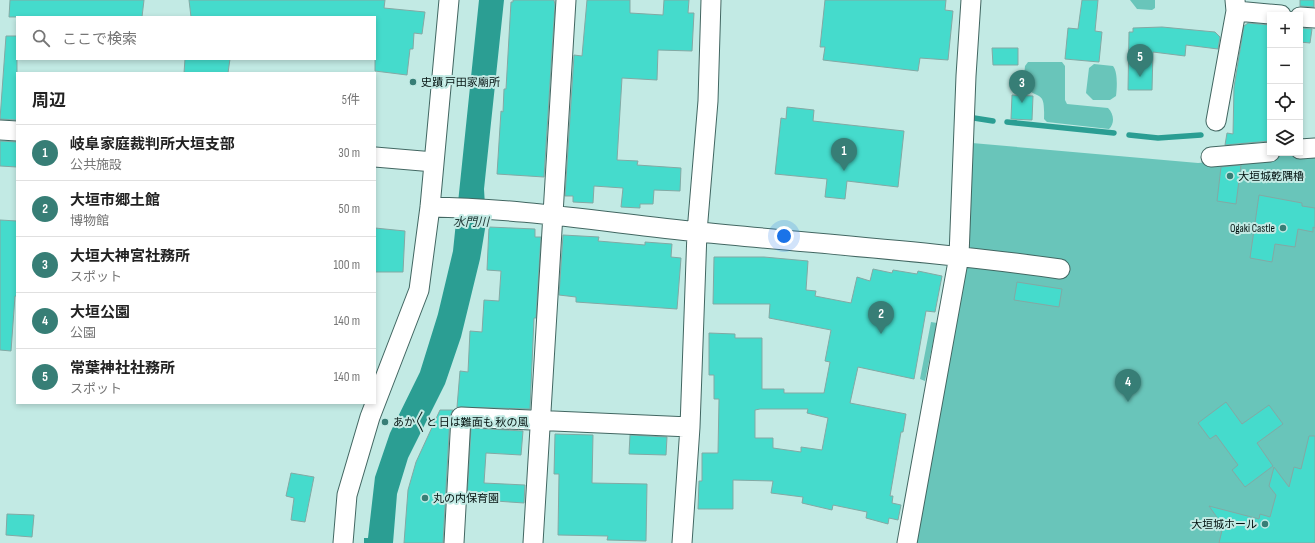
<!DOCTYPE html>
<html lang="ja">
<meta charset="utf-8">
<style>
body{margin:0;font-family:"Sofia Sans Condensed","Noto Sans JP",sans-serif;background:#f2f2f2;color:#222}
.controls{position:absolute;right:12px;top:12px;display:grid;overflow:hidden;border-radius:0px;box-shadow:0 2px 6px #0003}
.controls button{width:36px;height:36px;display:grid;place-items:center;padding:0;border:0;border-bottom:1px solid #e0e0e0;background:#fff;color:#222;font:20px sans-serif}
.you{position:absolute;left:784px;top:236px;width:14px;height:14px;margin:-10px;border:3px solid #fff;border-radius:50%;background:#1a73e8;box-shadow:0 0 0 6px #1a73e833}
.badge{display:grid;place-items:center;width:26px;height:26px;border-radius:50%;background:#377e76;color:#fff;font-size:13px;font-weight:700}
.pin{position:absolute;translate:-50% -33px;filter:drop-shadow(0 1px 2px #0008)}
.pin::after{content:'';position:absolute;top:21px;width:14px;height:12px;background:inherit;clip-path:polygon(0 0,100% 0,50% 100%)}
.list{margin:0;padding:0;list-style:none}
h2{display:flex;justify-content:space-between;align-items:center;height:52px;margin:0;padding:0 16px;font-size:17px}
h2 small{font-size:13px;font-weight:400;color:#767676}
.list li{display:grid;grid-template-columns:26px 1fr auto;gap:12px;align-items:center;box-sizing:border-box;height:56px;padding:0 16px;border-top:1px solid #e0e0e0}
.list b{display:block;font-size:15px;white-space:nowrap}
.list p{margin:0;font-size:13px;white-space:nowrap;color:#767676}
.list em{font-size:13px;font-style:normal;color:#767676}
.icon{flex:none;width:22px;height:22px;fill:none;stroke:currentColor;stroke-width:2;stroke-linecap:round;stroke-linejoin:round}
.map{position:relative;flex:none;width:1315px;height:543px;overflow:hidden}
.search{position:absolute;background:#fff;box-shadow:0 2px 6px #0003;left:16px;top:16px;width:360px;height:44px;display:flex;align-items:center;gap:10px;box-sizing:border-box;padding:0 14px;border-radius:0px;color:#767676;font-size:15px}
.panel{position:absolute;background:#fff;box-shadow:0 2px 6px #0003;left:16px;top:72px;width:360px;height:332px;border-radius:0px}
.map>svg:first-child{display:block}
.green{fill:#69c5ba}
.water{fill:#2b9e93}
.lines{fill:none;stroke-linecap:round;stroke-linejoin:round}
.stream{stroke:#2b9e93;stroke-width:5.5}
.building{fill:#45dbcc;stroke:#83a9a4;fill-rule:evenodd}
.street-casing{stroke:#426762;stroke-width:21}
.street{stroke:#fff;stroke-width:19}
.poi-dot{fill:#377e76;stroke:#c2eae4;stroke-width:1.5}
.labels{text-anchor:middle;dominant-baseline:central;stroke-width:4;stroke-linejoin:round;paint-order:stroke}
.poi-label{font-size:11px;fill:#03110f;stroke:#c2eae4;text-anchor:start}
.water-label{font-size:12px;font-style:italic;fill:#223a37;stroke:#c2eae4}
</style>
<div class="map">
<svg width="1315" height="543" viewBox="0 0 1315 543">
<rect width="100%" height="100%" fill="#c2eae4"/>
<!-- green -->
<path class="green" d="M1130,0h25v8l-3,2 -15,-1z
M1028,62h34l3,4v34l2,4 41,4c6,6 7,15 1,21l-62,-7 -3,-3c1,-30 -4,-18 -21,-33l2,-20z
M1094,64l19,2c5,6 4,22 3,30l-6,4h-17l-7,-7 3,-25z
M972,143l226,20 117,-10v390h-400z
M931,322l6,1 -12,58 -5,-2z"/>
<!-- water -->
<path class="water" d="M479,0h25l-20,189 2,34 -6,36 -19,78 -16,47 -37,74 -11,36 -4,49h-29v-5h4l7,-61 15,-44 30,-61 18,-58 15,-63z"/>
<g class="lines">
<!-- stream -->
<path class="stream" d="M974,118l19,3
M1007,122l107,11
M1129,135l29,3 43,-3"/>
</g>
<!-- building -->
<path class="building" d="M10,0h134l-2,17h-133z
M189,0h196l-1,8 41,4 -3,22 -8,-1 -1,16h-3l-3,26 -32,-4v-54h-184z
M513,0h41l1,5 -11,172 -47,-3 4,-63 2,1 1,-23h2l5,-87h2z
M587,0h43v13l33,2 1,-15h25l-1,13h6l-2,38 -34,-1 -1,30 -35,-2 -5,82 21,1 -1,4 44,3 -1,23 -26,-1 -1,14h-13v4l-19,-1 2,-19 -29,-2 -1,17 -20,-1v-6h-8l9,-141 8,1z
M825,0h121l-1,10 8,1 -5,49 -28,-2 -2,13 -95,-11 2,-13h-5z
M1082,0h16l-3,31 7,1 -3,30 -34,-3 3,-31 10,1z
M1300,0h14v7l-14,-1z
M1248,23l22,2v116l-45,4 2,-12 6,1 1,-47 10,-61z
M1162,27l53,5 5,5 -2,12 -32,-4 -1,11 -32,-4 -1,38h-24l1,-58h4v-4z
M1300,28l12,1 -2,14 -10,-1z
M6,36h11v84l-17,-1z
M992,48h26v17h-25z
M185,59h45l-2,14h-44z
M1012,95l21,1 -1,24 -21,-1z
M787,107l27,3 -1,11 91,10 -6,56 -51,-6 -2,18 -20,-2 2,-18 -52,-5 6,-56 5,1z
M0,141l17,1v25l-17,-1z
M1241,165l-5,39 -19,-3 4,-34z
M1259,195l43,8v3l13,2v20l-2,-1v5l-15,-3 -3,18 -20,-3 -3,18 -22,-4z
M0,220l17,1v75h-2l-4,55 -11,-1z
M489,227l46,2v8h6l-5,81h-2l-4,91 -73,-2 3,-36 8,1 2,-41 12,1 2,-32 15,1 2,-30 -14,-1z
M375,228l30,3 -2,41h-28z
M563,235l36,2 -1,4 47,4v-3l27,2 -1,13 10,1 -4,51 -101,-7v-5l-17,-2z
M714,257h50l44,4 -2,29 10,1 -1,5 36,7 6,-26 13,4 3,-12 19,4 1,-3 24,4 1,-3 24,5 -7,36 -9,-1 -12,68 -56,-12 -8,36 56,11 -3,18h-2l-11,64h3l-1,7 9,2 -3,15 -9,-2 -1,6 -22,-6 1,-6 -34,-7 -1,5 -30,-7 1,-6 -32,-4 2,-12 -40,-1v29h-35l1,-28h3v-28h16l1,-54h-5v-24h-5v-42l26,1v4h27v51h22v4h40l6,-31 -5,-1 6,-31 -62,-12 1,-14h-57zM760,409h48l-1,4 21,5 -6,32 -21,-3v5l-28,-4v-10h-18v-28z
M1017,282l45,7 -3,18 -45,-7z
M1226,402l16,22 27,-19 14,19 -26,19 16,23 -28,21 -13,-17 6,-5 -22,-30 -6,4 -12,-16z
M440,410h13l-3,6 -7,127h-39l4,-53 8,-28z
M471,428l52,3 -2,24 -35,-2 -2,30 41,2 -1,18 -57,-4z
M555,434l38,1 -1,48 55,1 -1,57 -39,-1 1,-4 -50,-1 1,-61h-5z
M630,435l37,2 -1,18 -37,-1z
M1309,436h6v107h-96l4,-17 -14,-20 50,13 1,-5 10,3 6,-22 -7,-9 5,-19 15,20 5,-20 7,2z
M291,473l23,4 -9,45 -14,-2 3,-22 -8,-2z
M7,514l27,1 -2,22 -26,-2z"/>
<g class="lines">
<!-- street casing -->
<g class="street-casing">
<path id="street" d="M1236,11l45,4
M1300,17l15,1
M1216,121l20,-110 -1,-11
M0,130l17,1
M1300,149l15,-1
M375,157l59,5
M1211,157l59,-5
M430,207c90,1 180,16 269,25 120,12 241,20 361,37
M343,543l4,-48 23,-78 49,-127 11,-83 19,-207
M454,543l7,-126 229,10
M533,543l33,-543
M682,543l8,-116 7,-195 11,-131 3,-101
M907,543l52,-287 7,-180 5,-76"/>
</g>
<!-- street -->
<use href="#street" class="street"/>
</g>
<!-- markers -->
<g class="poi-dot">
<circle cx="413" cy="82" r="4"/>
<circle cx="1230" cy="176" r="4"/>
<circle cx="1283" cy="228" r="4"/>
<circle cx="385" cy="422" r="4"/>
<circle cx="425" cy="498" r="4"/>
<circle cx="1265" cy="524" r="4"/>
</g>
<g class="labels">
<!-- poi labels -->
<g class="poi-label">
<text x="421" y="82">史蹟 戸田家廟所</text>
<text x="1238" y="176">大垣城乾隅櫓</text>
<text x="1275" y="228" text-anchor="end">Ogaki Castle</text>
<text x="393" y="422">あか〱と 日は難面も 秋の風</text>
<text x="433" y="498">丸の内保育園</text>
<text x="1257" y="524" text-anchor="end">大垣城ホール</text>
</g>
<!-- water labels -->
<g class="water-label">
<text x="471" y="222">水門川</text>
</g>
</g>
</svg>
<div class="controls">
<button>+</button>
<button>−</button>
<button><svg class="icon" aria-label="locate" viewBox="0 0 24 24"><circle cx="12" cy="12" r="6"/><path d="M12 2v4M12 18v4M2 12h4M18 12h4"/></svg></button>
<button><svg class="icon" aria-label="layers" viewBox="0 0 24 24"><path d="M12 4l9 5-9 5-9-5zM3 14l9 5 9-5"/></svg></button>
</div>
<div class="you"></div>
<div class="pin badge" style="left:844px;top:171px">1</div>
<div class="pin badge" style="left:881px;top:334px">2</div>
<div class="pin badge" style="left:1022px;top:103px">3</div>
<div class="pin badge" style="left:1128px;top:402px">4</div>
<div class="pin badge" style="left:1140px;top:77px">5</div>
<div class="search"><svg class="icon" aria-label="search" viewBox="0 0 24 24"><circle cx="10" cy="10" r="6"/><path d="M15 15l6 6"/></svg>ここで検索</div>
<section class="panel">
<h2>周辺<small>5件</small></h2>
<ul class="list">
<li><span class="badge">1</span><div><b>岐阜家庭裁判所大垣支部</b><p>公共施設</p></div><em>30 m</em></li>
<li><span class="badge">2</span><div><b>大垣市郷土館</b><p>博物館</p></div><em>50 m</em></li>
<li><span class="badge">3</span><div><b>大垣大神宮社務所</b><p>スポット</p></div><em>100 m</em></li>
<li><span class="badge">4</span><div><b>大垣公園</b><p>公園</p></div><em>140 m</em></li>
<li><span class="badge">5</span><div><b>常葉神社社務所</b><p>スポット</p></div><em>140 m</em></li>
</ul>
</section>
</div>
